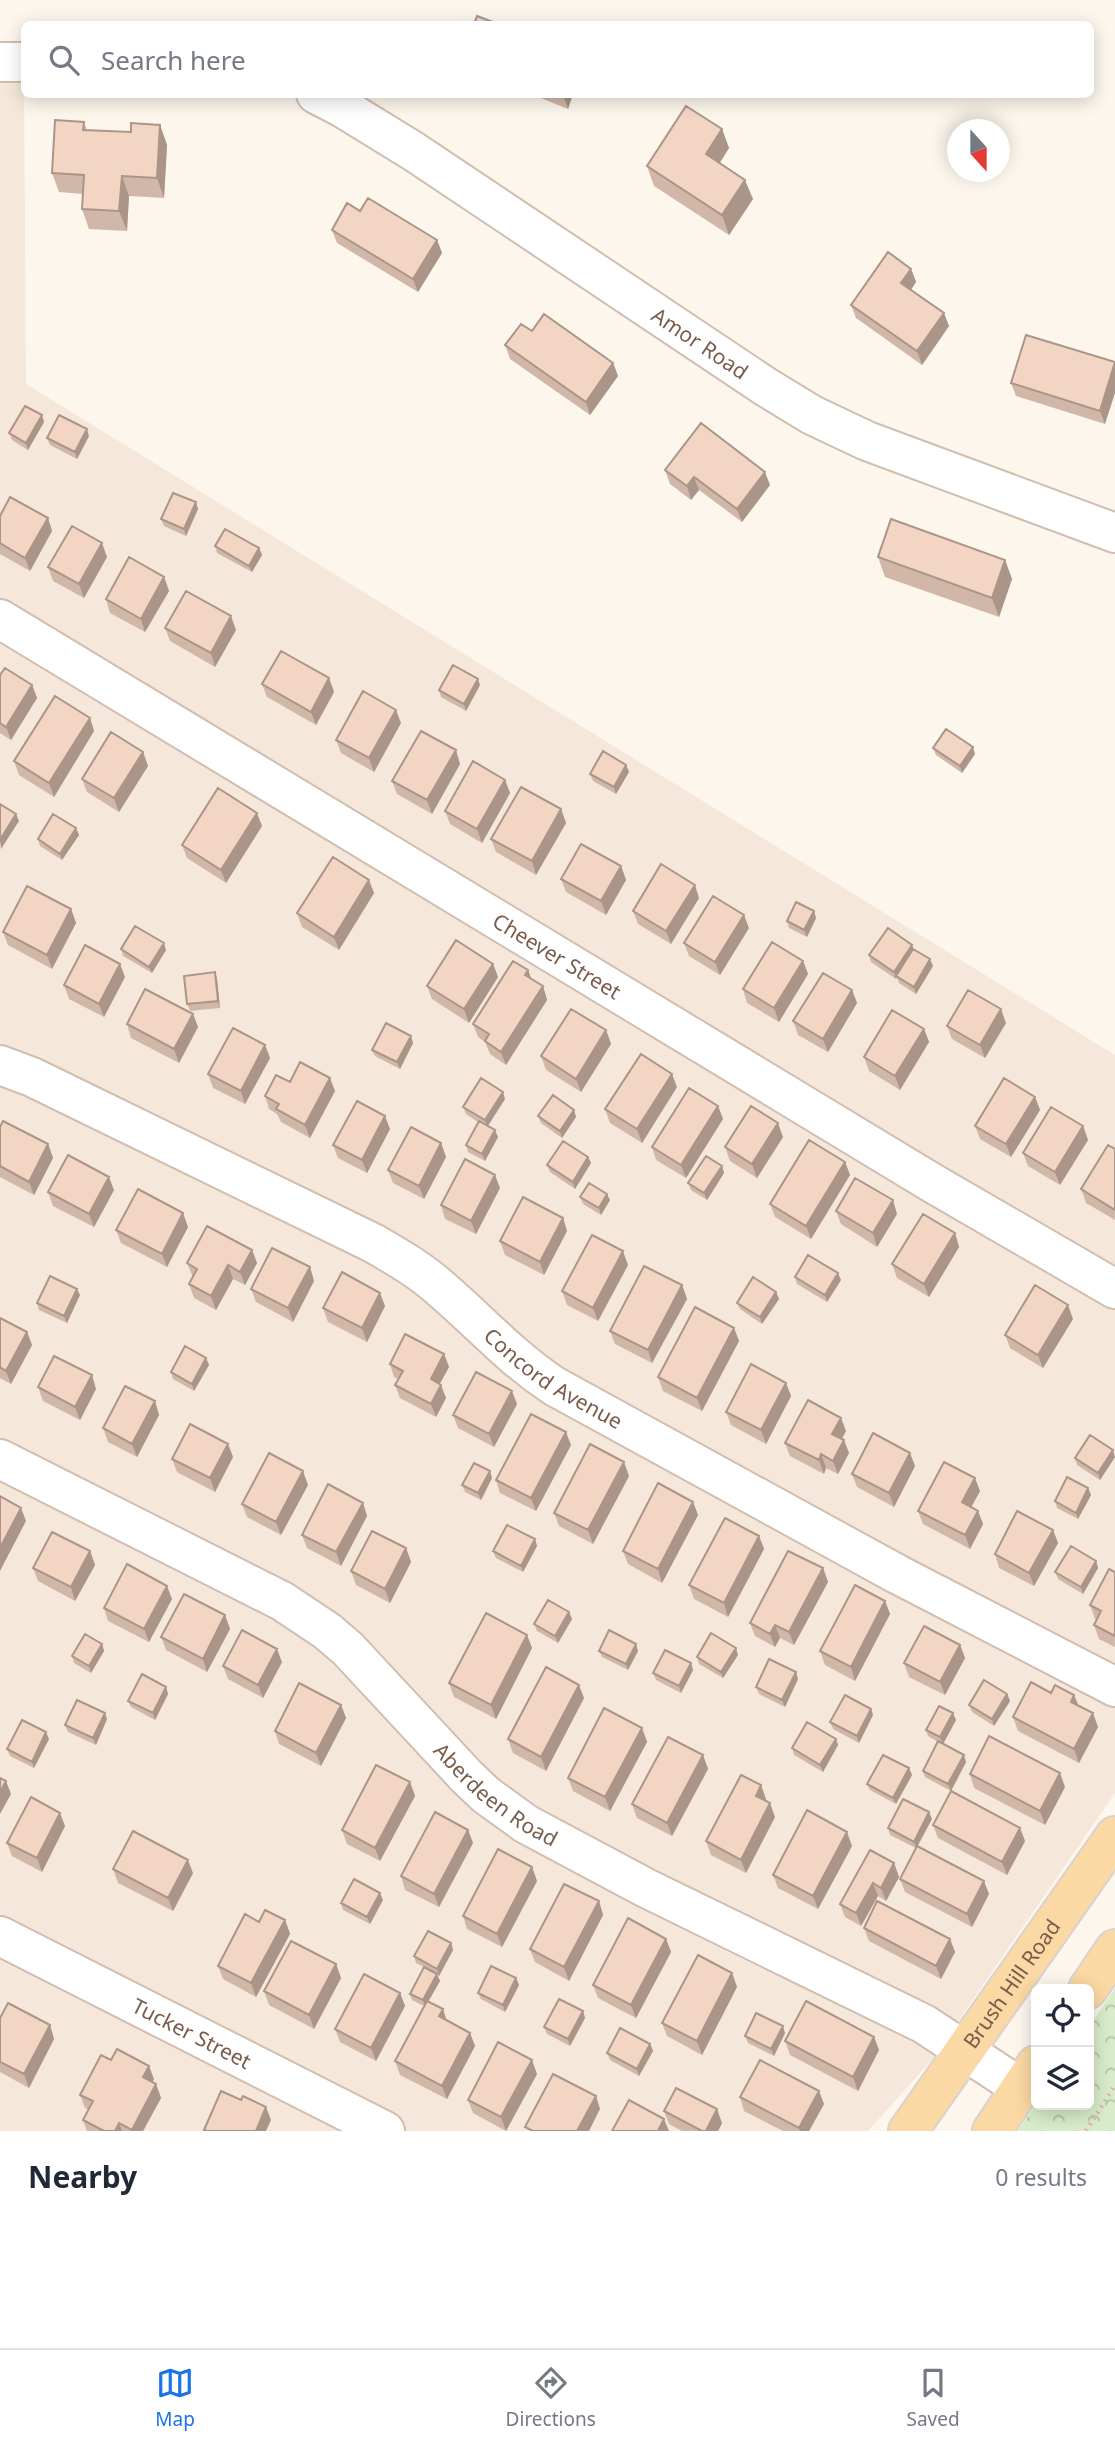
<!DOCTYPE html>
<style>
body{margin:0;font-family:"Noto Sans",sans-serif;background:#f6f6f7;color:#1f2937}
.controls{position:absolute;right:21px;bottom:21px;display:grid;overflow:hidden;border-radius:10px;box-shadow:0 4px 18px #0003}
.controls button{width:63px;height:63px;display:grid;place-items:center;padding:0;border:0;border-bottom:2px solid #e0e1e3;background:#fff;color:#1f2937;font:35px sans-serif}
.compass{position:absolute;left:947px;top:119px;width:63px;height:63px;border-radius:50%;background:#fff;box-shadow:0 4px 18px #0003;rotate:159deg}
.list{margin:0;padding:0;list-style:none}
h2{display:flex;justify-content:space-between;align-items:center;height:91px;margin:0;padding:0 28px;font-size:30px}
h2 small{font-size:23px;font-weight:400;color:#747a83}
.icon{flex:none;width:38px;height:38px;fill:none;stroke:currentColor;stroke-width:2;stroke-linecap:round;stroke-linejoin:round}
.map{position:relative;flex:none;width:1115px;height:2131px;overflow:hidden}
.search{position:absolute;background:#fff;box-shadow:0 4px 18px #0003;left:21px;right:21px;top:21px;height:77px;display:flex;align-items:center;gap:18px;box-sizing:border-box;padding:0 24px;border-radius:10px;color:#747a83;font-size:26px}
.sheet{height:217px;background:#fff}
nav{display:flex;justify-content:space-around;align-items:center;box-sizing:border-box;height:98px;border-top:2px solid #e0e1e3;background:#fff;font-size:19px;color:#747a83}
nav a{display:grid;justify-items:center;gap:4px}
nav .on{color:#1a73e8}
.map>svg:first-child{display:block}
.residential{fill:#f5e8da}
.forest{fill:url(#forest-crowns)}
.lines{fill:none;stroke-linecap:round;stroke-linejoin:round}
.minor-casing{stroke:#d1beb0;stroke-width:42}
.major-casing{stroke:#dad1cd;stroke-width:42}
.path{stroke:#d9b8a5;stroke-width:4.5;stroke-dasharray:2 5;stroke-linecap:butt}
.minor{stroke:#fff;stroke-width:38}
.major{stroke:#fbd9a5;stroke-width:38}
.wall{fill:#d1b7a8}
.shaded-wall{fill:#aa9588}
.building{fill:#f3d5c3;stroke:#aa9588;stroke-width:2}
.labels{text-anchor:middle;dominant-baseline:central;stroke-width:6;stroke-linejoin:round;paint-order:stroke}
.street-label{font-size:21px;fill:#7a5c4d;stroke:#fffaf3}
</style>
<div class="map">
<svg width="1115" height="2131" viewBox="0 0 1115 2131">
<defs>
<pattern id="forest-crowns" width="20" height="18" patternUnits="userSpaceOnUse" patternTransform="scale(1.75)"><rect width="20" height="18" fill="#d8ecc9"/><path d="M2 6a3 3 0 1 1 6 0M12 15a3 3 0 1 1 6 0" fill="none" stroke="#b4c2a5"/></pattern>
</defs>
<rect width="100%" height="100%" fill="#fdf6ec"/>
<!-- residential -->
<path class="residential" d="M24,72l2,312 1089,671v738l-185,269 -62,69h-868v-2057z"/>
<!-- forest -->
<path class="forest" d="M1115,1988v143h-97l18,-27 53,1v-78z"/>
<g class="lines">
<!-- minor casing -->
<g class="minor-casing">
<g id="minor">
<path d="M0,62h24"/>
<path id="s1" d="M316,94l27,14 70,43 353,236 46,28 55,26 248,92"/>
<path id="s2" d="M0,619l934,565 181,105"/>
<path id="s3" d="M0,1065l32,12 341,166c24,14 47,27 67,45 40,34 69,68 114,98l343,188 218,113"/>
<path id="s4" d="M0,1459l282,142 45,30 21,18 119,128 19,18 40,29 120,64 278,136 97,64"/>
<path id="s5" d="M0,1936l385,195"/>
</g>
</g>
<!-- major casing -->
<g class="major-casing">
<g id="major">
<path d="M1088,1989l27,-40"/>
<path id="s6" d="M908,2131l207,-295"/>
<path d="M992,2131l44,-66"/>
</g>
</g>
<!-- path -->
<path class="path" d="M1086,2131l29,-46"/>
<!-- minor -->
<use href="#minor" class="minor"/>
<!-- major -->
<use href="#major" class="major"/>
</g>
<!-- wall -->
<path class="wall" d="M531,94h42l-5,15z
M84,122l3,8 44,2 29,-7 7,20 -3,53 -35,-2 -2,35 -38,-2 -7,-20 1,-15 -24,-2 -7,-19z
M722,129l7,19 -9,15 33,36 -24,36 -75,-49 -7,-20z
M360,211l77,29 5,13 -24,39 -81,-49 -5,-13z
M911,269l5,13 -5,8 38,36 -27,39 -66,-47 -5,-13z
M532,331l81,32 5,13 -28,39 -80,-56 -5,-14z
M1115,362l-10,62 -89,-28 -5,-13z
M42,415l2,7 -16,28 -16,-10 -3,-7z
M89,436l-12,23 -27,-14 -3,-7z
M665,470l105,15 -28,37 -43,-32 -8,10 -21,-16z
M198,509l-12,27 -22,-10 -3,-7z
M0,516l48,2 4,13 -22,40 -30,-17z
M215,546l44,2 3,7 -10,17 -35,-19z
M107,557l-23,41 -31,-17 -5,-14z
M878,557l127,3 7,19 -13,38 -114,-40z
M164,577l5,14 -24,41 -35,-19 -4,-14z
M165,628l71,2 -21,37 -45,-26z
M0,675l32,10 5,13 -26,42 -11,-7z
M329,678l5,14 -18,33 -49,-28 -5,-13z
M480,685l-14,26 -25,-14 -2,-7z
M90,718l4,13 -40,66 -35,-22 -5,-14z
M401,723l-27,49 -33,-19 -5,-13z
M933,748l42,6 -13,19 -26,-18z
M143,752l5,14 -29,46 -32,-20 -5,-13z
M460,764l-28,50 -35,-20 -5,-13z
M626,765l3,7 -13,22 -23,-13 -3,-7z
M505,780l5,13 -28,50 -32,-19 -5,-13z
M561,809l5,14 -30,52 -40,-23 -5,-13z
M262,826l-36,57 -39,-25 -5,-13z
M76,828l3,7 -17,25 -22,-14 -2,-7z
M621,866l5,14 -20,35 -40,-23 -5,-13z
M374,893l-35,57 -37,-23 -5,-14z
M699,898l-28,46 -33,-20 -5,-13z
M71,909l5,14 -24,46 -44,-24 -5,-13z
M814,911l2,7 -9,19 -18,-9 -2,-7z
M749,928l-29,47 -31,-19 -5,-13z
M121,949l45,1 -14,23 -29,-17z
M914,949l19,17 -17,28 -17,-11 -2,-5 -1,1 -25,-17 -2,-7z
M803,961l5,13 -29,48 -32,-19 -4,-14z
M493,964l5,13 -29,46 -37,-24 -5,-13z
M528,970l3,9 12,7 4,14 -41,65 -16,-11 -5,-12 -7,-5 -5,-13z
M125,977l-21,40 -35,-18 -5,-14z
M217,979l3,29 -30,3 -3,-7z
M852,990l5,13 -29,49 -30,-17 -5,-14z
M193,1014l5,13 -19,36 -48,-25 -4,-14z
M1006,1023l-21,35 -33,-19 -5,-13z
M924,1029l5,13 -29,48 -31,-19 -5,-14z
M606,1030l5,14 -30,48 -35,-22 -5,-14z
M413,1043l-13,26 -25,-13 -3,-6z
M265,1045l5,13 -25,46 -32,-16 -5,-14z
M290,1082l45,9 -25,47 -29,-16 -4,-8 -8,-5 -4,-13z
M677,1087l-35,56 -32,-20 -5,-14z
M1035,1097l5,13 -29,47 -31,-18 -5,-13z
M505,1099l-17,27 10,11 -13,24 -17,-9 -2,-7 12,-23 -12,-8 -3,-7z
M718,1106l5,13 -37,59 -30,-18 -4,-13z
M574,1110l2,7 -14,21 -21,-15 -3,-7z
M1083,1126l5,14 -28,45 -32,-19 -5,-13z
M0,1127l48,17 5,14 -19,37 -34,-18z
M390,1129l-23,44 -29,-15 -5,-13z
M783,1137l-26,41 -27,-17 -5,-14z
M441,1143l5,14 -22,42 -31,-16 -5,-13z
M1115,1149v71l-29,-17 -5,-14z
M588,1157l3,6 -16,26 -25,-17 -3,-7z
M845,1162l5,13 -39,64 -36,-22 -5,-13z
M722,1166l2,7 -17,27 -16,-10 -3,-7z
M500,1188l-24,46 -31,-15 -4,-14z
M114,1190l-20,37 -41,-21 -5,-14z
M580,1197l30,3 -9,15 -18,-11z
M836,1211l61,3 -20,33 -36,-23z
M563,1218l4,13 -23,44 -39,-20 -5,-14z
M188,1227l-21,40 -46,-24 -5,-13z
M955,1233l4,14 -30,50 -32,-19 -5,-14z
M252,1250l5,13 -12,22 -12,-6 -17,31 -22,-12 -5,-14 4,-7 -6,-14z
M628,1265l-30,56 -31,-16 -5,-14z
M310,1267l4,14 -21,41 -37,-20 -5,-13z
M795,1277l46,3 -14,22 -30,-18z
M682,1285l5,14 -35,64 -37,-19 -5,-13z
M776,1292l3,7 -17,25 -22,-15 -3,-6z
M80,1295l-13,28 -28,-13 -2,-7z
M385,1306l-18,36 -39,-20 -5,-14z
M0,1318l27,14 5,13 -21,39 -11,-6z
M1073,1319l-30,49 -33,-20 -5,-13z
M734,1328l5,13 -37,70 -39,-20 -5,-14z
M444,1354l5,13 -9,17 6,14 -10,19 -36,-19 -5,-13 3,-6 -4,-2 -4,-13z
M206,1358l3,7 -15,26 -21,-12 -2,-7z
M786,1383l5,13 -25,48 -35,-19 -5,-13z
M38,1387l58,2 -16,31 -37,-19z
M155,1401l4,14 -22,42 -29,-15 -5,-14z
M517,1404l-23,43 -36,-19 -5,-13z
M846,1431l-4,8 7,14 -11,21 -12,-6 -2,6 -34,-18 -5,-13z
M228,1444l5,13 -18,35 -38,-20 -5,-13z
M571,1445l-35,66 -36,-18 -4,-13z
M1115,1457l-15,23 -23,-15 -2,-7z
M915,1466l-21,41 -37,-20 -5,-13z
M629,1476l-36,68 -34,-18 -5,-13z
M492,1478l-11,22 -16,-8 -3,-7z
M308,1485l-27,50 -34,-18 -5,-13z
M1088,1488l3,7 -13,24 -21,-11 -2,-7z
M980,1491l-9,16 7,4 5,13 -13,25 -47,-25 -5,-13z
M693,1502l5,13 -36,68 -34,-19 -5,-13z
M363,1503l4,13 -26,50 -34,-18 -5,-13z
M1053,1530l5,13 -24,43 -35,-18 -4,-14z
M759,1536l5,13 -36,68 -34,-18 -5,-14z
M535,1539l2,7 -14,26 -27,-14 -3,-7z
M406,1548l5,14 -21,41 -34,-18 -5,-14z
M90,1551l5,14 -20,36 -37,-20 -5,-13z
M1096,1561l2,7 -15,26 -25,-15 -3,-7z
M823,1568l5,14 -34,63 -14,-7 -5,9 -20,-11 -5,-13z
M1115,1572v75l-16,-8 -5,-14 3,-5 -2,-1 -5,-14z
M172,1599l-23,43 -41,-21 -4,-13z
M885,1601l5,13 -35,67 -30,-16 -5,-14z
M225,1615l5,14 -23,43 -41,-22 -5,-13z
M572,1619l-14,24 -21,-12 -3,-7z
M527,1635l5,13 -36,71 -42,-22 -5,-14z
M102,1644l2,7 -13,22 -17,-10 -2,-7z
M636,1644l2,7 -10,19 -26,-13 -3,-6z
M960,1645l5,13 -20,37 -36,-18 -5,-14z
M738,1655l-15,23 -24,-14 -2,-7z
M282,1662l-19,36 -35,-19 -5,-13z
M691,1663l2,7 -12,23 -25,-13 -3,-7z
M798,1679l-13,28 -26,-13 -3,-7z
M166,1687l2,7 -13,26 -24,-13 -3,-6z
M1051,1693l23,2 5,11 19,21 -19,36 -61,-32 -5,-14z
M1007,1694l3,7 -16,25 -22,-14 -3,-7z
M584,1698l-38,73 -33,-18 -5,-14z
M341,1705l5,13 -25,48 -42,-22 -4,-13z
M871,1709l2,6 -14,28 -26,-14 -3,-7z
M107,1719l-11,26 -28,-13 -3,-7z
M956,1720l-13,24 23,18 -15,29 -26,-14 -2,-6 15,-29 -10,-6 -2,-6z
M642,1728l5,14 -37,69 -37,-20 -5,-13z
M49,1739l-15,29 -24,-12 -3,-7z
M836,1739l2,6 -15,27 -29,-17 -2,-7z
M703,1755l5,14 -36,67 -35,-18 -5,-14z
M909,1768l3,7 -16,29 -26,-14 -3,-6z
M970,1774l95,13 -20,38 -71,-37z
M410,1782l5,14 -35,65 -33,-17 -5,-14z
M766,1799l-1,2 10,16 -29,56 -35,-18 -5,-14z
M932,1819l-14,27 71,48 -17,33 -67,-35 -5,-13 16,-31 -26,-13 -2,-7z
M933,1825l87,3 5,13 -18,34 -69,-37z
M65,1826l-23,46 -30,-16 -5,-13z
M468,1830l5,13 -34,64 -34,-17 -4,-14z
M852,1846l-34,63 -40,-21 -5,-13z
M894,1863l5,14 -13,24 -8,-5 -17,30 -16,-9 -5,-13z
M532,1867l5,14 -35,66 -35,-18 -4,-13z
M113,1869l80,4 -20,38 -55,-28z
M383,1900l-13,24 -27,-14 -2,-7z
M599,1901l4,14 -34,66 -34,-19 -5,-13z
M285,1920l5,14 -34,63 -33,-18 -5,-13 41,-44z
M864,1928l86,11 5,13 -14,27 -72,-38z
M666,1939l5,13 -35,66 -38,-20 -5,-13z
M451,1943l2,7 -14,26 -2,-1 3,6 -12,21 15,7 4,12 23,12 5,13 -28,53 -47,-24 -5,-14 29,-55 -12,-6 -2,-6 14,-27 -8,-4 -2,-7z
M336,1964l5,14 -27,51 -45,-24 -5,-14z
M732,1973l5,14 -35,68 -35,-19 -5,-13z
M516,1978l3,7 -14,27 -24,-13 -3,-6z
M400,1993l5,13 -29,55 -36,-19 -5,-13z
M583,2011l2,7 -15,28 -23,-12 -3,-7z
M0,2018l50,7 4,14 -25,49 -29,-16z
M785,2033l-11,23 -26,-13 -3,-7z
M874,2037l5,13 -21,41 -68,-36 -5,-14z
M650,2044l3,7 -14,25 -29,-16 -3,-7z
M537,2074l-31,57 -33,-18 -5,-13z
M154,2079l-2,3 4,2 5,14 -18,33h-56l-4,-11 6,-10 -4,-2 -5,-13z
M740,2097l84,7 -15,27h-26l-39,-20z
M664,2111l58,12 -4,8h-36l-13,-7z"/>
<!-- shaded-wall -->
<path class="shaded-wall" d="M563,94h10l-5,15 -5,-14z
M160,125l7,20 -3,53 -7,-20z
M722,129l7,19 -16,25 -7,-19z
M122,176l7,20 -2,35 -8,-20z
M745,180l8,19 -24,36 -7,-20z
M437,240l5,13 -24,39 -5,-13z
M911,269l5,13 -10,15 -5,-14z
M944,313l5,13 -27,39 -5,-14z
M613,363l5,13 -28,39 -4,-13z
M1115,364v29l-10,31 -5,-13z
M42,415l2,7 -16,28 -2,-7z
M87,429l2,7 -12,23 -2,-7z
M765,472l5,13 -28,37 -5,-13z
M694,477l5,13 -8,10 -4,-14z
M196,502l2,7 -12,27 -2,-7z
M48,518l4,13 -22,40 -5,-13z
M102,543l5,14 -23,41 -5,-14z
M259,548l3,7 -10,17 -3,-6z
M1005,560l7,19 -13,38 -7,-19z
M164,577l5,14 -24,41 -4,-13z
M231,616l5,14 -21,37 -4,-14z
M329,678l5,14 -18,33 -5,-13z
M478,679l2,6 -14,26 -2,-7z
M32,685l5,13 -26,42 -5,-13z
M396,710l5,13 -27,49 -5,-14z
M90,718l4,13 -40,66 -5,-14z
M973,747l2,7 -13,19 -2,-7z
M456,750l4,14 -28,50 -5,-14z
M143,752l5,14 -29,46 -5,-14z
M626,765l3,7 -13,22 -2,-7z
M505,780l5,13 -28,50 -5,-14z
M561,809l5,14 -30,52 -4,-14z
M257,813l5,13 -36,57 -5,-13z
M16,814l3,7 -18,28 -1,-9z
M76,828l3,7 -17,25 -2,-6z
M621,866l5,14 -20,35 -5,-14z
M369,880l5,13 -35,57 -5,-13z
M695,885l4,13 -28,46 -5,-13z
M71,909l5,14 -24,46 -5,-14z
M814,911l2,7 -9,19 -3,-7z
M744,915l5,13 -29,47 -5,-13z
M164,943l2,7 -14,23 -3,-6z
M912,945l3,7 -19,24v3l-2,-7z
M930,959l3,7 -17,28 -2,-7z
M803,961l5,13 -29,48 -5,-14z
M120,964l5,13 -21,40 -5,-13z
M493,964l5,13 -29,46 -5,-14z
M528,970l5,13 -8,-8z
M215,972l2,7 3,29 -2,-7z
M543,986l4,14 -41,65 -5,-13z
M852,990l5,13 -29,49 -5,-13z
M1001,1009l5,14 -21,35 -5,-13z
M193,1014l5,13 -19,36 -5,-14z
M924,1029l5,13 -29,48 -5,-14z
M606,1030l5,14 -30,48 -5,-13z
M411,1036l2,7 -13,26 -3,-7z
M265,1045l5,13 -25,46 -4,-13z
M672,1074l5,13 -35,56 -5,-14z
M330,1078l5,13 -25,47 -5,-13z
M503,1092l2,7 -18,28 -2,-7z
M1035,1097l5,13 -29,47 -5,-13z
M718,1106l5,13 -37,59 -5,-13z
M574,1110l2,7 -14,21 -2,-7z
M385,1116l5,13 -23,44 -5,-13z
M778,1123l5,14 -26,41 -5,-14z
M1083,1126l5,14 -28,45 -5,-13z
M495,1130l3,7 -13,24 -3,-7z
M441,1143l5,14 -22,42 -5,-13z
M48,1144l5,14 -19,37 -5,-13z
M588,1157l3,6 -16,26 -2,-7z
M845,1162l5,13 -39,64 -5,-13z
M722,1166l2,7 -17,27 -3,-7z
M495,1175l5,13 -24,46 -5,-13z
M109,1177l5,13 -20,37 -5,-13z
M607,1194l3,6 -9,15 -2,-7z
M893,1200l4,14 -20,33 -4,-14z
M183,1213l5,14 -21,40 -5,-13z
M563,1218l4,13 -23,44 -4,-13z
M955,1233l4,14 -30,50 -5,-13z
M252,1250l5,13 -12,22 -5,-13z
M623,1251l5,14 -30,56 -5,-13z
M228,1265l5,14 -17,31 -5,-14z
M310,1267l4,14 -21,41 -5,-14z
M838,1273l3,7 -14,22 -2,-7z
M682,1285l5,14 -35,64 -4,-13z
M77,1289l3,6 -13,28 -3,-7z
M776,1292l3,7 -17,25 -2,-7z
M380,1293l5,13 -18,36 -5,-14z
M1068,1305l5,14 -30,49 -5,-13z
M734,1328l5,13 -37,70 -5,-13z
M27,1332l5,13 -21,39 -5,-13z
M444,1354l5,13 -14,25 -4,-13z
M206,1358l3,7 -15,26 -2,-7z
M92,1375l4,14 -16,31 -5,-13z
M786,1383l5,13 -25,48 -5,-14z
M441,1385l5,13 -10,19 -5,-13z
M512,1391l5,13 -23,43 -5,-13z
M155,1401l4,14 -22,42 -5,-13z
M841,1418l5,13 -9,16 -5,-13z
M566,1432l5,13 -35,66 -5,-13z
M844,1440l5,13 -11,21 -5,-13z
M228,1444l5,13 -18,35 -5,-14z
M1113,1450l2,7 -15,23 -2,-7z
M910,1453l5,13 -21,41 -5,-14z
M821,1454l5,14 -2,6 -5,-14z
M624,1462l5,14 -36,68 -5,-14z
M303,1471l5,14 -27,50 -5,-13z
M490,1471l2,7 -11,22 -3,-7z
M975,1478l5,13 -13,24 -5,-13z
M1088,1488l3,7 -13,24 -2,-6z
M693,1502l5,13 -36,68 -4,-14z
M363,1503l4,13 -26,50 -5,-14z
M21,1508l5,13 -26,50v-23z
M978,1511l5,13 -13,25 -5,-14z
M1053,1530l5,13 -24,43 -5,-13z
M759,1536l5,13 -36,68 -4,-14z
M535,1539l2,7 -14,26 -2,-6z
M406,1548l5,14 -21,41 -5,-14z
M90,1551l5,14 -20,36 -4,-14z
M1096,1561l2,7 -15,26 -2,-7z
M823,1568l5,14 -34,63 -5,-13z
M167,1586l5,13 -23,43 -5,-13z
M885,1601l5,13 -35,67 -4,-14z
M569,1612l3,7 -14,24 -3,-7z
M225,1615l5,14 -23,43 -4,-13z
M775,1625l5,13 -5,9 -5,-13z
M527,1635l5,13 -36,71 -5,-14z
M102,1644l2,7 -13,22 -2,-7z
M636,1644l2,7 -10,19 -2,-6z
M960,1645l5,13 -20,37 -5,-13z
M736,1648l2,7 -15,23 -2,-6z
M277,1649l5,13 -19,36 -5,-13z
M691,1663l2,7 -12,23 -2,-7z
M796,1672l2,7 -13,28 -3,-7z
M579,1685l5,13 -38,73 -5,-14z
M166,1687l2,7 -13,26 -2,-7z
M1007,1694l3,7 -16,25 -2,-7z
M1074,1695l5,13 -8,-6z
M341,1705l5,13 -25,48 -5,-13z
M871,1709l2,6 -14,28 -2,-7z
M105,1713l2,6 -11,26 -3,-7z
M953,1713l3,7 -13,24 -3,-7z
M1093,1713l5,14 -19,36 -5,-14z
M642,1728l5,14 -37,69 -5,-14z
M46,1732l3,7 -15,29 -2,-6z
M836,1739l2,6 -15,27 -3,-7z
M703,1755l5,14 -36,67 -5,-13z
M964,1755l2,7 -15,29 -3,-7z
M909,1768l3,7 -16,29 -3,-6z
M1060,1773l5,14 -20,38 -5,-14z
M6,1781l5,13 -11,20v-22z
M410,1782l5,14 -35,65 -5,-13z
M761,1785l5,14 -5,10 -5,-13z
M770,1803l5,14 -29,56 -5,-13z
M929,1812l3,7 -16,29 -2,-6z
M60,1813l5,13 -23,46 -5,-14z
M1020,1828l5,13 -18,34 -5,-13z
M468,1830l5,13 -34,64 -5,-13z
M847,1832l5,14 -34,63 -5,-13z
M188,1860l5,13 -20,38 -5,-13z
M894,1863l5,14 -13,24 -5,-13z
M532,1867l5,14 -35,66 -5,-13z
M984,1881l5,13 -17,33 -5,-13z
M873,1883l5,13 -17,30 -5,-13z
M380,1893l3,7 -13,24 -3,-7z
M599,1901l4,14 -34,66 -5,-14z
M285,1920l5,14 -34,63 -5,-14z
M666,1939l5,13 -35,66 -5,-13z
M950,1939l5,13 -14,27 -5,-13z
M451,1943l2,7 -14,26 -2,-7z
M336,1964l5,14 -27,51 -5,-14z
M732,1973l5,14 -35,68 -5,-14z
M437,1974l3,7 -15,26 -2,-7z
M516,1978l3,7 -14,27 -2,-7z
M400,1993l5,13 -29,55 -5,-13z
M443,2009l4,14 -8,-7z
M583,2011l2,7 -15,28 -2,-7z
M50,2025l4,14 -25,49 -5,-14z
M783,2026l2,7 -11,23 -3,-7z
M470,2033l5,13 -28,53 -5,-13z
M874,2037l5,13 -21,41 -5,-14z
M650,2044l3,7 -14,25 -2,-7z
M532,2060l5,14 -31,57 -5,-14z
M149,2066l5,13 -6,12 -5,-14z
M156,2084l5,14 -18,33h-11v-1z
M819,2091l5,13 -15,27h-9l-1,-3z
M596,2096l4,13 -11,22h-12z
M266,2107l5,13 -5,11h-10z
M717,2109l5,14 -4,8h-12z
M664,2119l5,12h-11z
M119,2123l3,8h-7z"/>
<!-- building -->
<path class="building" d="M477,16l21,8h-24z
M686,106l36,23 -16,25 39,26 -23,35 -75,-49z
M55,120l29,2 -1,8 48,2v-9l29,2 -3,53 -35,-2 -3,35 -37,-2 2,-34 -32,-2z
M368,198l69,42 -24,39 -81,-49 15,-27 13,8z
M888,252l23,17 -10,14 43,30 -27,38 -66,-46z
M544,314l69,49 -27,39 -81,-57 16,-21 11,7z
M1026,335l89,27 -15,49 -89,-28z
M25,406l17,9 -16,28 -17,-10z
M59,415l28,14 -12,23 -28,-14z
M701,423l64,49 -28,37 -43,-32 -7,9 -22,-16z
M173,493l23,9 -12,27 -23,-10z
M10,497l38,21 -23,40 -25,-15v-27z
M891,519l114,41 -13,38 -114,-41z
M72,526l30,17 -23,41 -31,-17z
M225,529l34,19 -10,18 -34,-20z
M129,557l35,20 -23,42 -35,-20z
M186,591l45,25 -20,37 -46,-25z
M281,651l48,27 -18,34 -49,-28z
M453,665l25,14 -14,25 -25,-14z
M5,668l27,17 -26,42 -6,-4v-48z
M363,691l33,19 -27,48 -33,-18z
M55,696l35,22 -41,65 -35,-22z
M946,729l27,18 -13,19 -27,-18z
M421,731l35,19 -29,50 -35,-19z
M111,732l32,20 -29,46 -32,-19z
M603,751l23,14 -12,22 -24,-13z
M473,761l32,19 -28,49 -32,-18z
M521,787l40,22 -29,52 -41,-22z
M218,788l39,25 -36,57 -39,-25z
M0,804l16,10 -16,26z
M53,814l23,14 -16,26 -22,-15z
M581,844l40,22 -20,35 -40,-22z
M333,857l36,23 -35,57 -37,-24z
M661,864l34,21 -29,46 -33,-20z
M27,886l44,23 -24,46 -44,-23z
M713,896l31,19 -29,47 -31,-19z
M796,902l18,9 -10,19 -17,-9z
M135,926l29,17 -15,24 -28,-18z
M888,928l24,17 -18,27 -25,-17z
M456,940l37,24 -29,45 -37,-23z
M772,942l31,19 -29,47 -31,-19z
M85,945l35,19 -21,40 -35,-19z
M913,949l17,10 -16,28 -18,-11z
M513,961l15,9 -3,5 18,11 -42,66 -16,-11 4,-7 -16,-10z
M215,972l3,29 -31,3 -3,-28z
M823,973l29,17 -29,49 -30,-18z
M145,989l48,25 -19,35 -47,-25z
M968,990l33,19 -21,36 -33,-19z
M571,1009l35,21 -30,49 -35,-23z
M892,1010l32,19 -29,47 -31,-19z
M386,1023l25,13 -14,26 -25,-12z
M233,1028l32,17 -24,46 -33,-17z
M641,1054l31,20 -35,55 -32,-20z
M300,1062l30,16 -25,47 -29,-16 3,-5 -14,-8 11,-21 14,7z
M481,1078l22,14 -18,28 -22,-13z
M1004,1078l31,19 -29,47 -31,-18z
M689,1088l29,18 -37,59 -29,-18z
M553,1095l21,15 -14,21 -22,-15z
M357,1101l28,15 -23,44 -29,-15z
M751,1106l27,17 -26,41 -27,-17z
M1051,1107l32,19 -28,46 -32,-19z
M3,1121l45,23 -19,38 -29,-16v-39z
M479,1121l16,9 -13,24 -16,-9z
M411,1127l30,16 -22,43 -31,-16z
M809,1140l36,22 -39,64 -36,-22z
M563,1141l25,16 -15,25 -26,-17z
M1108,1145l7,4v61l-34,-21z
M68,1155l41,22 -20,37 -41,-22z
M706,1156l16,10 -18,27 -16,-10z
M465,1159l30,16 -24,46 -30,-16z
M855,1178l38,22 -20,33 -37,-22z
M589,1183l18,11 -8,14 -19,-11z
M138,1189l45,24 -21,41 -46,-24z
M523,1197l40,21 -23,44 -40,-21z
M923,1214l32,19 -31,51 -32,-20z
M207,1226l45,24 -12,22 -12,-7 -17,31 -22,-12 8,-15 -10,-6z
M592,1235l31,16 -30,57 -31,-17z
M272,1248l38,19 -22,41 -37,-19z
M808,1255l30,18 -13,22 -30,-18z
M644,1266l38,19 -34,65 -38,-19z
M342,1272l38,21 -18,35 -39,-20z
M50,1276l27,13 -13,27 -27,-13z
M753,1277l23,15 -16,25 -23,-14z
M1035,1285l33,20 -30,50 -33,-20z
M695,1307l39,21 -37,70 -39,-21z
M0,1318l27,14 -21,39 -6,-4z
M405,1334l39,20 -13,25 10,6 -10,19 -36,-19 8,-14 -13,-7z
M185,1346l21,12 -14,26 -21,-12z
M54,1356l38,19 -17,32 -37,-20z
M751,1364l35,19 -25,47 -35,-18z
M476,1372l36,19 -23,43 -36,-19z
M125,1386l30,15 -23,43 -29,-16z
M808,1400l33,18 -9,16 12,6 -11,21 -12,-7 -2,6 -34,-17z
M531,1414l35,18 -35,66 -35,-18z
M190,1424l38,20 -18,34 -38,-19z
M873,1433l37,20 -21,40 -37,-19z
M1090,1435l23,15 -15,23 -23,-15z
M590,1444l34,18 -36,68 -34,-17z
M269,1453l34,18 -27,51 -34,-18z
M944,1462l31,16 -13,24 16,9 -13,24 -47,-24z
M474,1463l16,8 -12,22 -16,-8z
M1067,1477l21,11 -12,25 -21,-12z
M658,1483l35,19 -35,67 -35,-18z
M328,1484l35,19 -27,49 -34,-17z
M0,1496l21,12 -21,40z
M1017,1511l36,19 -24,43 -34,-19z
M725,1518l34,18 -35,67 -35,-18z
M507,1525l28,14 -14,27 -28,-15z
M372,1531l34,17 -21,41 -34,-18z
M52,1532l38,19 -19,36 -38,-19z
M1071,1546l25,15 -15,26 -26,-15z
M788,1551l35,17 -34,64 -14,-7 -5,9 -20,-11z
M127,1564l40,22 -23,43 -40,-21z
M1109,1569l6,3v64l-21,-11 7,-14 -11,-6z
M855,1585l30,16 -34,66 -31,-16z
M184,1594l41,21 -22,44 -42,-22z
M548,1600l21,12 -14,24 -21,-12z
M486,1613l41,22 -36,70 -42,-22z
M924,1626l36,19 -20,37 -36,-19z
M242,1630l35,19 -19,36 -35,-19z
M609,1630l27,14 -10,20 -27,-13z
M711,1633l25,15 -15,24 -24,-15z
M85,1634l17,10 -13,22 -17,-10z
M665,1650l26,13 -12,23 -26,-13z
M769,1659l27,13 -14,28 -26,-13z
M546,1667l33,18 -38,72 -33,-18z
M142,1674l24,13 -13,26 -25,-12z
M984,1680l23,14 -15,25 -23,-14z
M1031,1682l20,11 4,-8 19,10 -3,7 22,11 -19,36 -61,-32z
M299,1683l42,22 -25,48 -41,-22z
M845,1695l26,14 -14,27 -27,-14z
M77,1700l28,13 -12,25 -28,-13z
M939,1706l14,7 -13,24 -14,-7z
M604,1708l38,20 -37,69 -37,-19z
M22,1720l24,12 -14,30 -25,-13z
M807,1722l29,17 -16,26 -28,-17z
M989,1736l71,37 -20,38 -70,-37z
M668,1737l35,18 -36,68 -35,-19z
M938,1741l26,14 -16,29 -25,-13z
M883,1755l26,13 -16,30 -26,-14z
M376,1765l34,17 -35,66 -33,-18z
M741,1775l20,10 -5,11 14,7 -29,57 -35,-19z
M0,1778l6,3 -6,11z
M951,1791l69,37 -18,34 -69,-37z
M31,1797l29,16 -23,45 -30,-15z
M903,1799l26,13 -15,30 -26,-14z
M807,1810l40,22 -34,64 -40,-21z
M435,1812l33,18 -34,64 -33,-18z
M133,1831l55,29 -20,38 -55,-29z
M917,1846l67,35 -17,33 -67,-35z
M498,1849l34,18 -35,67 -34,-18z
M870,1850l24,13 -13,25 -8,-5 -17,30 -16,-9z
M354,1879l26,14 -13,24 -26,-14z
M564,1884l35,17 -35,66 -34,-18z
M877,1901l73,38 -14,27 -72,-38z
M265,1910l20,10 -34,63 -33,-17 27,-52 14,8z
M628,1918l38,21 -35,66 -38,-20z
M428,1931l23,12 -14,26 -23,-13z
M291,1941l45,23 -27,51 -45,-24z
M698,1955l34,18 -35,68 -35,-18z
M491,1966l25,12 -13,27 -25,-12z
M424,1967l13,7 -14,26 -13,-6z
M364,1974l36,19 -29,55 -36,-19z
M559,1999l24,12 -15,28 -24,-12z
M427,2001l16,8 -4,7 31,17 -28,53 -47,-25z
M806,2001l68,36 -21,40 -68,-36z
M8,2003l42,22 -26,49 -24,-12v-44z
M756,2013l27,13 -12,23 -26,-13z
M620,2028l30,16 -13,25 -30,-16z
M498,2042l34,18 -31,57 -33,-17z
M117,2049l32,17 -6,11 13,7 -24,46 -13,-7 -4,8h-11l-21,-11 10,-19 -13,-6 21,-40 10,5z
M760,2060l59,31 -20,37 -59,-31z
M553,2074l43,22 -19,35h-44l-8,-4z
M676,2088l41,21 -11,22h-4l-38,-20z
M221,2091l20,9 2,-4 23,11 -10,24h-49l-3,-1z
M629,2100l35,19 -6,12h-46z"/>
<g class="labels">
<!-- street labels -->
<g class="street-label">
<text stroke="none"><textPath href="#s1" startOffset="458">Amor Road</textPath></text>
<text stroke="none"><textPath href="#s2" startOffset="651">Cheever Street</textPath></text>
<text stroke="none"><textPath href="#s3" startOffset="640">Concord Avenue</textPath></text>
<text stroke="none"><textPath href="#s4" startOffset="606">Aberdeen Road</textPath></text>
<text stroke="none"><textPath href="#s6" startOffset="180">Brush Hill Road</textPath></text>
<text stroke="none"><textPath href="#s5" startOffset="215">Tucker Street</textPath></text>
</g>
</g>
</svg>
<div class="controls">
<button><svg class="icon" aria-label="locate" viewBox="0 0 24 24"><circle cx="12" cy="12" r="6"/><path d="M12 2v4M12 18v4M2 12h4M18 12h4"/></svg></button>
<button><svg class="icon" aria-label="layers" viewBox="0 0 24 24"><path d="M12 4l9 5-9 5-9-5zM3 14l9 5 9-5"/></svg></button>
</div>
<svg class="compass" viewBox="-18 -18 36 36"><path d="M0-13l5 13h-10z" fill="#e53935"/><path d="M0 13l5-13h-10z" fill="#747a83"/></svg>
<div class="search"><svg class="icon" aria-label="search" viewBox="0 0 24 24"><circle cx="10" cy="10" r="6"/><path d="M15 15l6 6"/></svg>Search here</div>
</div>
<section class="sheet">
<h2>Nearby<small>0 results</small></h2>
<ul class="list">
</ul>
</section>
<nav>
<a class="on"><svg class="icon" aria-label="map" viewBox="0 0 24 24"><path d="M3 6l6-2 6 2 6-2v14l-6 2-6-2-6 2zM9 4v14M15 6v14"/></svg>Map</a>
<a><svg class="icon" aria-label="directions" viewBox="0 0 24 24"><path d="M12 3l9 9-9 9-9-9zM9 14v-3h6M13 9l2 2-2 2"/></svg>Directions</a>
<a><svg class="icon" aria-label="saved" viewBox="0 0 24 24"><path d="M7 4h10v16l-5-4-5 4z"/></svg>Saved</a>
</nav>
